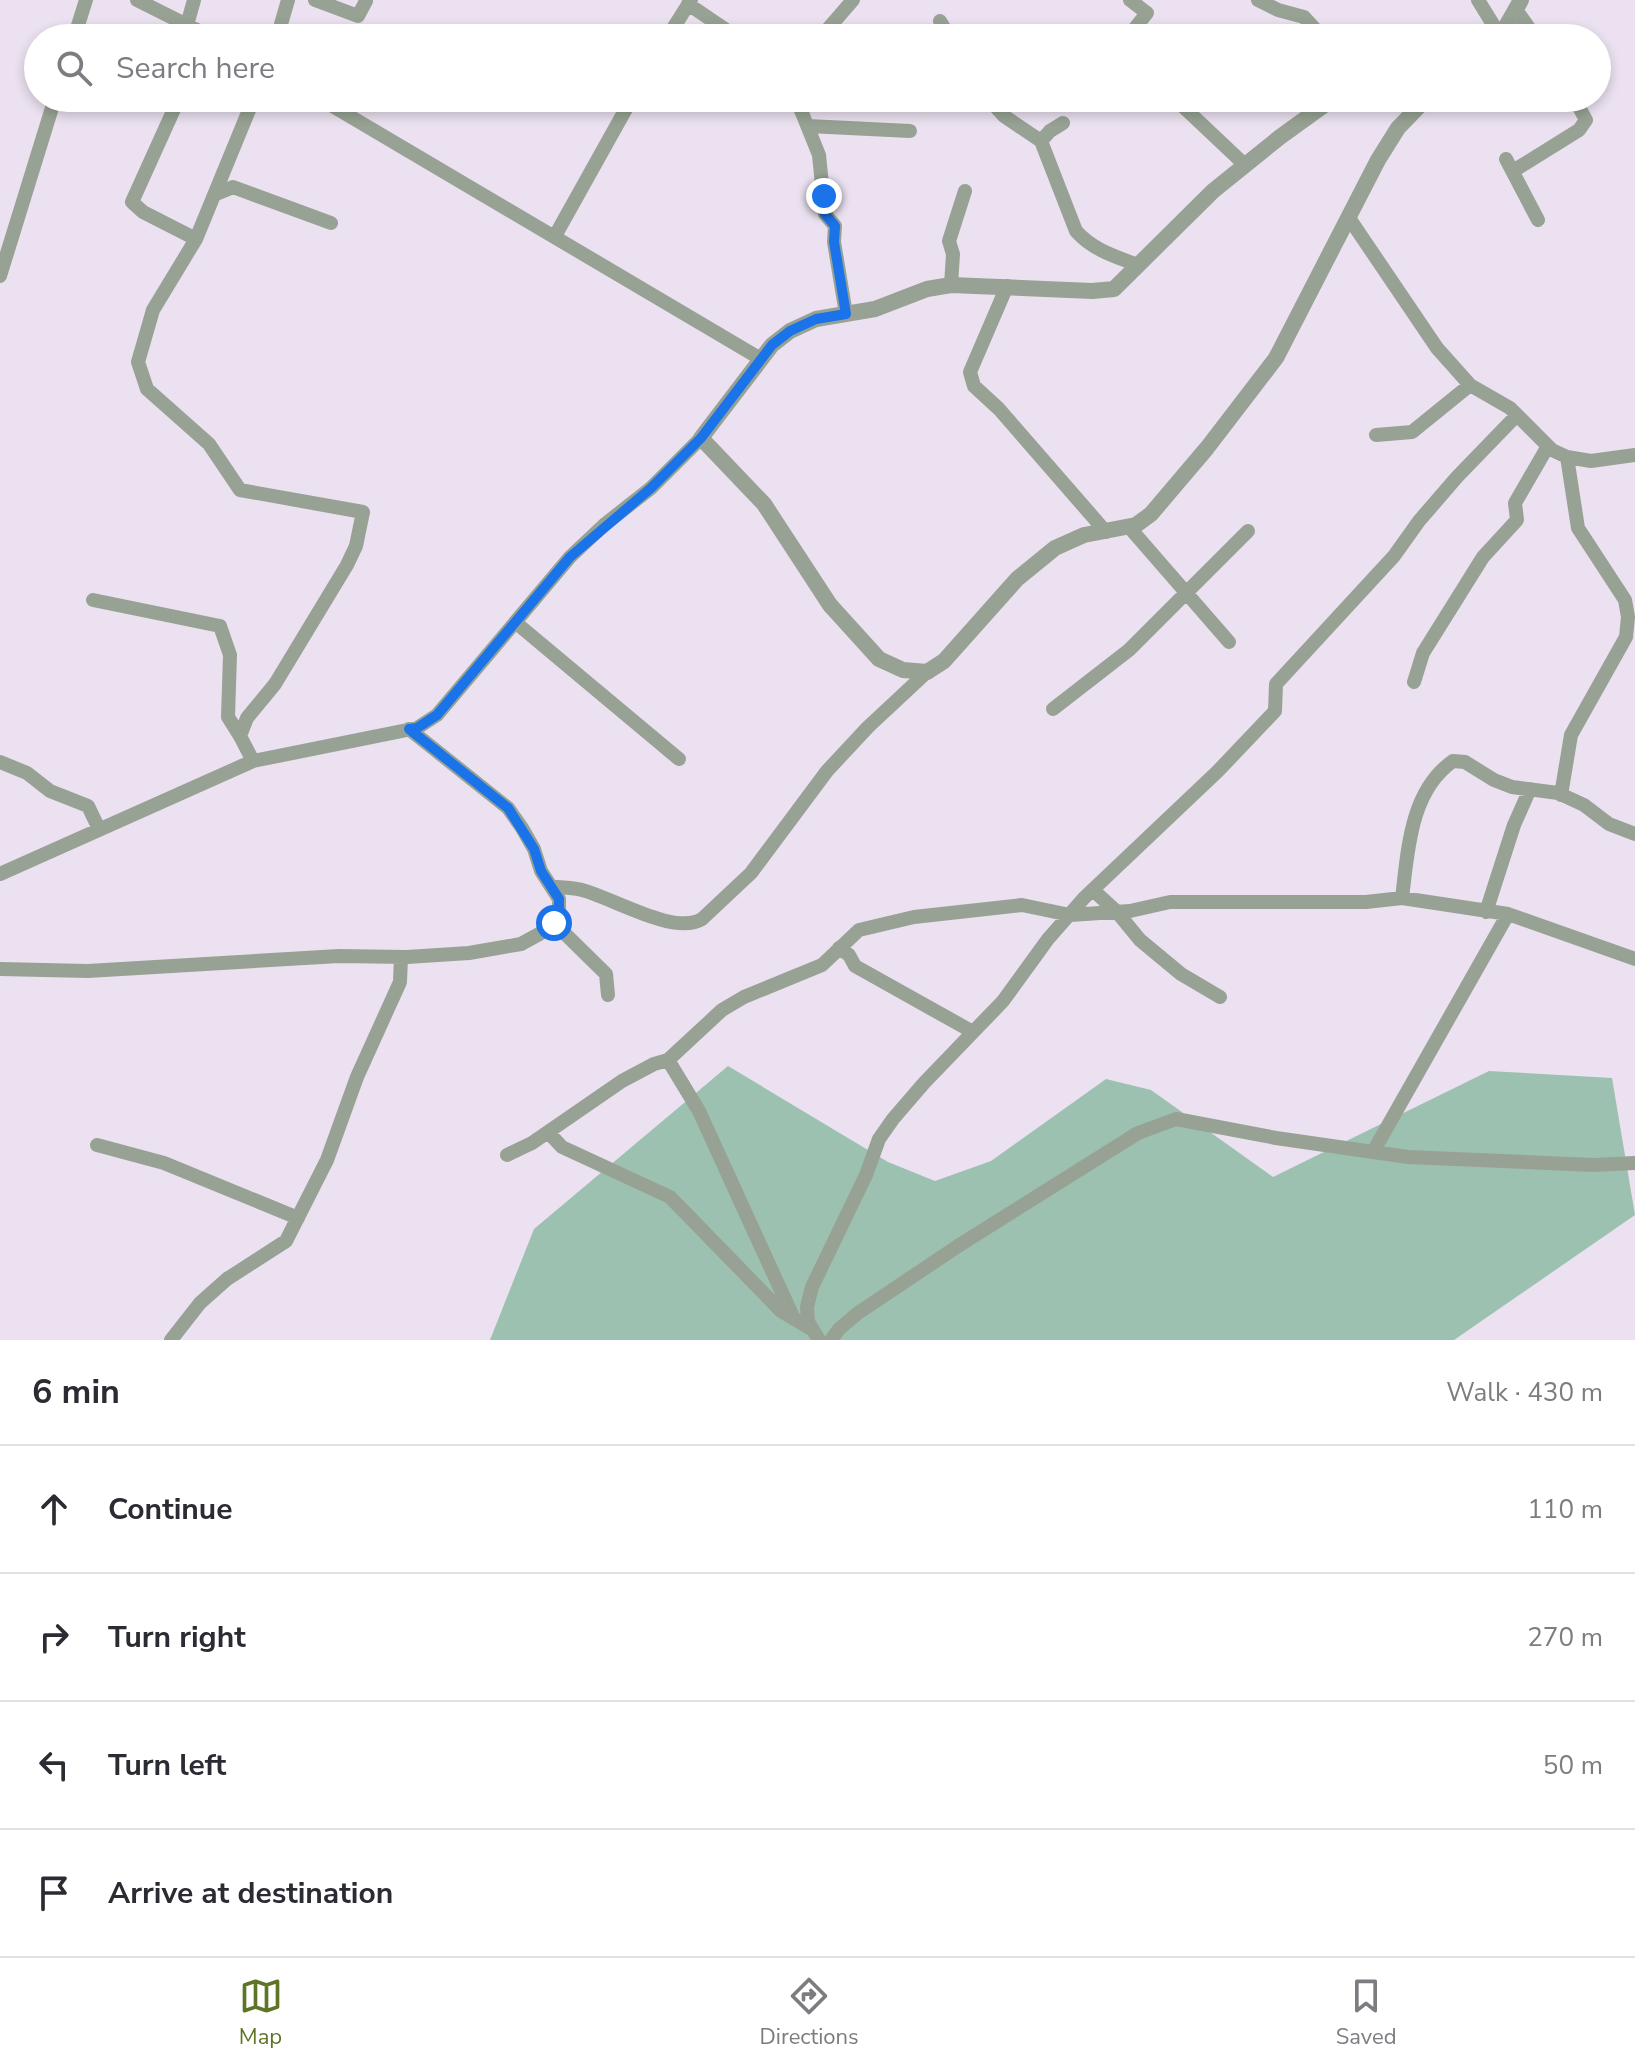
<!DOCTYPE html>
<meta charset="utf-8">
<style>
body{margin:0;font-family:"Nunito Sans",sans-serif;background:#f7f7f7;color:#2b2b33}
.stop{position:absolute;width:24px;height:24px;margin:-18px;border:6px solid #1a73e8;border-radius:50%;background:#fff}
.stop.end{background:#1a73e8;border-color:#fff;box-shadow:0 2px 8px #0008}
.list{margin:0;padding:0;list-style:none}
h2{display:flex;justify-content:space-between;align-items:center;height:104px;margin:0;padding:0 32px;font-size:34px}
h2 small{font-size:26px;font-weight:400;color:#7c7c81}
.list li{display:grid;grid-template-columns:52px 1fr auto;gap:24px;align-items:center;box-sizing:border-box;height:128px;padding:0 32px;border-top:2px solid #e1e1e2}
.list b{display:block;font-size:30px;white-space:nowrap}
.list em{font-size:26px;font-style:normal;color:#7c7c81}
.icon{flex:none;width:44px;height:44px;fill:none;stroke:currentColor;stroke-width:2;stroke-linecap:round;stroke-linejoin:round}
.map{position:relative;flex:none;width:1635px;height:1340px;overflow:hidden}
.search{position:absolute;background:#fff;box-shadow:0 4px 12px #0003;left:24px;right:24px;top:24px;height:88px;display:flex;align-items:center;gap:20px;box-sizing:border-box;padding:0 28px;border-radius:44px;color:#7c7c81;font-size:30px}
.sheet{height:616px;background:#fff}
nav{display:flex;justify-content:space-around;align-items:center;box-sizing:border-box;height:112px;border-top:2px solid #e1e1e2;background:#fff;font-size:22px;color:#7c7c81}
nav a{display:grid;justify-items:center;gap:4px}
nav .on{color:#5f7526}
.map>svg:first-child{display:block}
.green{fill:#9dc1b0}
.lines{fill:none;stroke-linecap:round;stroke-linejoin:round}
.minor{stroke:#97a294;stroke-width:14}
.tertiary{stroke:#97a294;stroke-width:16}
.route{stroke:#1a73e8;stroke-width:10}
</style>
<div class="map">
<svg width="1635" height="1340" viewBox="0 0 1635 1340">
<rect width="100%" height="100%" fill="#ebe1f0"/>
<!-- green -->
<path class="green" d="M728,1066l160,96 47,19 56,-20 115,-82 45,11 122,87 216,-106 123,7 23,137 -181,125h-964l44,-111z"/>
<g class="lines">
<!-- minor -->
<path class="minor" d="M137,0l76,38
M315,0l43,16 8,-15
M1258,0l20,10 26,7 19,21
M1478,0l21,34
M688,4l50,34
M1517,11l19,27
M940,21l10,17
M187,25l7,-25
M74,38l12,-38
M277,38l11,-38
M667,38l24,-38
M820,38l33,-38
M1127,38l20,-25 -17,-13
M179,98l-47,104 11,10 53,27
M319,98l442,261
M796,98l23,57 6,59 10,12 -1,16 12,72
M988,98l16,18 37,25 35,90c17,19 38,25 62,34
M1174,98l71,67
M808,126l102,5
M1041,141l9,-10 13,-8
M1506,159l32,61
M1513,171l66,-41 7,-10 -12,-22
M216,194l17,-7 98,36
M1349,218l88,130 33,37 40,23 42,42 15,7 24,4 44,-6
M555,236l77,-138
M0,276l55,-178
M951,285l2,-31 -4,-13 16,-50
M1007,286l-37,86 4,14 25,23 107,123
M1376,435l36,-3 58,-47
M1129,527l100,115
M93,600l127,26 10,29 -2,62 12,19
M515,622l164,137
M1414,682l9,-29 60,-96 34,-37 -2,-17 33,-57
M1053,709l76,-59 119,-119
M253,761l-13,-25 7,-18 28,-34 72,-119 9,-19 7,-34 -123,-22 -31,-46 -62,-55 -9,-27 15,-52 43,-71 58,-141
M0,762l27,11 23,18 38,15 11,23
M1561,795l10,-60 55,-98 2,-20 -3,-17 -47,-72 -11,-71
M0,874l253,-113 164,-33 20,-13 133,-158 34,-32 47,-37 50,-50
M551,886c10,2 21,1 31,4 31,8 92,46 120,29l49,-46 76,-102 41,-44 59,-55
M1093,890l24,22 23,28 41,34 39,23
M1402,898c6,-48 8,-107 51,-137l12,1 29,18 18,7 46,6 26,12 25,19 26,10
M1486,912l28,-87 16,-36
M554,923l52,51 2,21
M839,948l10,7 6,11 118,66
M0,969l88,2 251,-15 68,1 62,-4 52,-9 20,-11 13,-10 5,-11v-13l-18,-28 -7,-22 -12,-21 -14,-20 -99,-79
M668,1060l31,51 95,208
M548,1132l14,15 108,50 111,114 32,19
M97,1145l67,18 134,55
M1373,1152l135,-238
M507,1155l25,-12 90,-62 32,-17 14,-4 54,-50 22,-13 78,-32 37,-35 55,-13 108,-12 48,10 60,-4 40,-9h196l36,-4 106,16 127,45
M171,1340l29,-37 27,-24 59,-38 41,-81 30,-83 43,-95 1,-25
M819,1340l-11,-18 -1,-15 5,-20 54,-112 13,-36 14,-20 31,-36 79,-82 45,-62 36,-41 134,-127 57,-60 1,-27 118,-128 25,-35 38,-44 60,-62
M831,1340l8,-11 19,-16 100,-67 180,-113 38,-14 100,19 132,19 185,8 42,-2"/>
<!-- tertiary -->
<path class="tertiary" d="M1494,38l10,-8 17,-30
M1334,98l-54,39 -67,54 -99,98 -22,2 -141,-6 -24,4 -52,20 -59,10 -26,12 -18,14 -71,93 63,66 66,101 49,54 24,11 24,2 17,-11 73,-82 38,-31 29,-13 52,-10 15,-11 56,-66 69,-90 102,-198 20,-32 29,-30"/>
</g>
<g class="lines">
<!-- route -->
<path class="route" d="M554,923l5,-11v-13l-18,-28 -7,-22 -26,-41 -99,-79 8,-1 20,-13 133,-158 81,-69 50,-50 71,-93 18,-14 26,-12 30,-5 -12,-72 1,-16 -10,-12 -1,-18"/>
</g>
</svg>
<div class="stop" style="left:554px;top:923px"></div>
<div class="stop end" style="left:824px;top:196px"></div>
<div class="search"><svg class="icon" aria-label="search" viewBox="0 0 24 24"><circle cx="10" cy="10" r="6"/><path d="M15 15l6 6"/></svg>Search here</div>
</div>
<section class="sheet">
<h2>6 min<small>Walk · 430 m</small></h2>
<ul class="list">
<li><svg class="icon" aria-label="ahead" viewBox="0 0 24 24"><path d="M12 20V5M6 11l6-6 6 6"/></svg><div><b>Continue</b></div><em>110 m</em></li>
<li><svg class="icon" aria-label="right" viewBox="0 0 24 24"><path d="M7 20v-9h11M14 6l5 5-5 5"/></svg><div><b>Turn right</b></div><em>270 m</em></li>
<li><svg class="icon" aria-label="left" viewBox="0 0 24 24"><path d="M17 20v-9H6M10 6l-5 5 5 5"/></svg><div><b>Turn left</b></div><em>50 m</em></li>
<li><svg class="icon" aria-label="arrive" viewBox="0 0 24 24"><path d="M6 21V4h12l-3 4 3 4H6"/></svg><div><b>Arrive at destination</b></div></li>
</ul>
</section>
<nav>
<a class="on"><svg class="icon" aria-label="map" viewBox="0 0 24 24"><path d="M3 6l6-2 6 2 6-2v14l-6 2-6-2-6 2zM9 4v14M15 6v14"/></svg>Map</a>
<a><svg class="icon" aria-label="directions" viewBox="0 0 24 24"><path d="M12 3l9 9-9 9-9-9zM9 14v-3h6M13 9l2 2-2 2"/></svg>Directions</a>
<a><svg class="icon" aria-label="saved" viewBox="0 0 24 24"><path d="M7 4h10v16l-5-4-5 4z"/></svg>Saved</a>
</nav>
